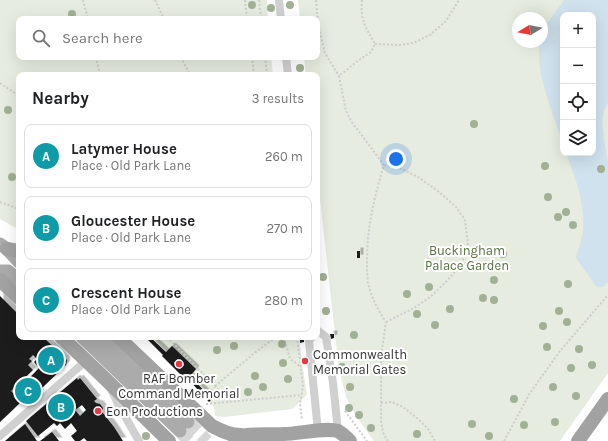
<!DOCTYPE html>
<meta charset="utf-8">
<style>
body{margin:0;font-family:Karla,sans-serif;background:#f2f2f2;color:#202124}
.controls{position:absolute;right:12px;top:12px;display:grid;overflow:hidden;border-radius:8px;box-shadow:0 4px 16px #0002}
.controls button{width:36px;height:36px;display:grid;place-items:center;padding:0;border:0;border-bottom:1px solid #e0e0e0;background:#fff;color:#202124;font:20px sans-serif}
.compass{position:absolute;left:512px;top:12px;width:36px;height:36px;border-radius:50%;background:#fff;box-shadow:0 4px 16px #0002;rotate:260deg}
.you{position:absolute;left:396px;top:159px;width:14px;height:14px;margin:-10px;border:3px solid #fff;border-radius:50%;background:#1a73e8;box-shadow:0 0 0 6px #1a73e833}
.badge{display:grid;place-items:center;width:26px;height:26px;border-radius:50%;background:#e63946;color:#fff;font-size:13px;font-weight:700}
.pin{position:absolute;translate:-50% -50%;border:2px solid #fff;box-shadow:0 1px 4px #0006}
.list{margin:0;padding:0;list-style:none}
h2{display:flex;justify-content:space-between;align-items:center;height:52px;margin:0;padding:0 16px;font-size:17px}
h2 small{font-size:13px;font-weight:400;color:#757577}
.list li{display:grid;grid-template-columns:26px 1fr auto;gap:12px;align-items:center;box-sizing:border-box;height:64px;margin:0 8px 8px;padding:0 8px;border:1px solid #e0e0e0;border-radius:8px}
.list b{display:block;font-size:15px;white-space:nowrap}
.list p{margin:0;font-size:13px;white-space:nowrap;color:#757577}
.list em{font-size:13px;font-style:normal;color:#757577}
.icon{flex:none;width:22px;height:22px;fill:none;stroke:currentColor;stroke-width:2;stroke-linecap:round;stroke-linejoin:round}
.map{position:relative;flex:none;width:608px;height:441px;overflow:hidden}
.search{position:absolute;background:#fff;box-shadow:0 4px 16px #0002;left:16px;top:16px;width:304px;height:44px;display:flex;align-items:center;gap:10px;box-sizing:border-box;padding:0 14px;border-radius:8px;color:#757577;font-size:15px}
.panel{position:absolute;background:#fff;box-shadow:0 4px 16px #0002;left:16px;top:72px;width:304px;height:268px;border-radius:8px}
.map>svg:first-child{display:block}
.green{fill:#e6ecdf;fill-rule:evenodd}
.water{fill:#cfe2ee}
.building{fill:#1a1a1a;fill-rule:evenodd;filter:url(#shadow)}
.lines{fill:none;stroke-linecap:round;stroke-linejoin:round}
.primary-tunnel{stroke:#d6d6d6;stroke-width:13;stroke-dasharray:13 6;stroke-linecap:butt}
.path{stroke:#cdcdcd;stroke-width:2;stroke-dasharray:2 2;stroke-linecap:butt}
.minor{stroke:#d0d0d0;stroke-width:8}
.primary{stroke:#ababab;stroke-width:13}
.trunk{stroke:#a2a2a2;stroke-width:14}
.tree{fill:#a2b095}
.poi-dot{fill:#e63946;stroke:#fff;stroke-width:1.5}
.labels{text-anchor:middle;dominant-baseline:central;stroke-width:4;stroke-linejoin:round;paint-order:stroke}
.park-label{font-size:13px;fill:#56703f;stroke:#fff}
.poi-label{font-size:13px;fill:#333;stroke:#fff;text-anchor:start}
</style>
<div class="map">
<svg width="608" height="441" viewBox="0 0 608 441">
<defs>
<filter id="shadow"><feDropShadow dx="3.5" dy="-3.5" stdDeviation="0" flood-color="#0004"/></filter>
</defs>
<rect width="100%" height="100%" fill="#fff"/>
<!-- green -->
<path class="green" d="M0,0h267l1,19h-249v38h252l2,18h-254v155l-19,-11z
M298,0h310v373l-48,68h-186l-20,-28 -8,-16 -7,-28 -6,-53 -16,-144v-97h-11l-2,-18h13v-38h-17zM563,15h30v138h-30zM518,18h24v24h-24z
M145,337h154l4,32 4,26 -15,14 -67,8 -10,-1 -1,-9 -26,-28 -2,1 -24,-24 1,-1z"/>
<!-- water -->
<path class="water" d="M564,0h44v102l-4,9 -2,10 2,18 4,23v120l-6,5 -6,-1 -20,-28c2,-9 6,-18 7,-27 2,-28 -7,-52 -17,-78h27v-138h-30v129c-9,-29 -29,-73 -23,-102h2v-10l2,-4z"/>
<!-- building -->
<path class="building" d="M357,251h3v7h-3z
M0,296l19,19v22h24l24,23 -1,5 -23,22 -20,17 -2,-2 -21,20zM33,355l4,4 -3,3 5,6 -25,26 -3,-3 22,-21 -5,-5 4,-4 -3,-2z
M330,334h4v4l-3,1z
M145,337h5l16,15 6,-6 24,23 -6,7 22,23 -3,3 -21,-23 -2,1 -24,-24 1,-1zM178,359l6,6 -4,4 -6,-6z
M300,338h4v4l-4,1z
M306,358l1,4 -4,1v-4z
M77,378l1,2 2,-2 17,21 -3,2 2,2 4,1 3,4 -1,4 12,15 9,14h-36l-3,-3 -4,3h-5l-4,-5 6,-5 -6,-8 -6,6 -5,-6 -3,3 -3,-3 -16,13 -12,-15zM82,405l4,5 -6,6 -5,-6z
M25,424l12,17h-32z
M52,432l7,9h-19z"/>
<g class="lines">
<!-- primary-tunnel -->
<path class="primary-tunnel" d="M188,422l19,19
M180,431l9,10"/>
<!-- path -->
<path class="path" d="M83,0l5,19
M155,0l9,19
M245,0l2,19
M259,0l2,19
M316,0l2,24 7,29 14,23
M362,0c-2,20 4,28 13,44l-4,8 -12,8 -20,16 7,35 5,10 33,44c-10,33 -17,62 -17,97 0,6 0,14 1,21 3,14 10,27 18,39l-5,34v67l3,12 4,6
M375,44l25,1 13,-2 17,-8 16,-14 13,-21
M96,57l4,18
M181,57l9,18
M252,57l2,18
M265,57l2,18
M0,83l19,13
M384,165l16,3 18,9 21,15 17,15 9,13 3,23 -4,15 -6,10 -13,15 -15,14 -16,11 -28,14
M0,202l19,7
M167,337l48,49 13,16
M284,337l6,22 11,8
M297,337l6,49 -3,18 2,16
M215,386l42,-35 19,-14
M381,403l11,-1 11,5 15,12 10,10 7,12
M206,404l96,-9
M345,411l22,30
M504,441l26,-48 30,-42 48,-56"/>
<!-- minor -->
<path class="minor" d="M279,0l2,19
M286,57l2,18
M317,330l9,7 7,46 5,48
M312,337l-3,4 9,90
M111,389l7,15 21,37
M0,436l87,-76"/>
<!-- primary -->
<path class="primary" d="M0,244l7,5 12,13
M0,271h8l11,9
M82,337l98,94
M99,337l89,85"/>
<!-- trunk -->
<path class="trunk" d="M7,249l12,2
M0,280l19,18
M61,337c37,34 72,69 108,104
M118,337l94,89c10,5 18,9 29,9
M234,437c16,-4 34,-2 50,-3 14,0 41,-7 54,-3 4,2 9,7 12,10
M578,441l30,-42"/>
</g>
<!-- trees -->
<g class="tree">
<circle cx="252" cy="5" r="4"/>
<circle cx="290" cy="5" r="4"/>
<circle cx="271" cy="8" r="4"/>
<circle cx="72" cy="14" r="4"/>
<circle cx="300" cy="68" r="4"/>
<circle cx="8" cy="110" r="4"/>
<circle cx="474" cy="124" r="4"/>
<circle cx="545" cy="166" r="4"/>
<circle cx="601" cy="169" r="4"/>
<circle cx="12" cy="177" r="4"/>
<circle cx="548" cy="197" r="4"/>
<circle cx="566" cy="212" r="4"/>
<circle cx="558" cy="217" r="4"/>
<circle cx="573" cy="225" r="4"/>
<circle cx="503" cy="254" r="4"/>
<circle cx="323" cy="277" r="4"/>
<circle cx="494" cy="280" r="4"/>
<circle cx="568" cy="284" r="4"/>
<circle cx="429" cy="287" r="4"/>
<circle cx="407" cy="294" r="4"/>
<circle cx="483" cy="298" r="4"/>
<circle cx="494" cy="300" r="4"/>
<circle cx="450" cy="309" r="4"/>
<circle cx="326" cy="311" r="4"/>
<circle cx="559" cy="311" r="4"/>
<circle cx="417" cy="314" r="4"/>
<circle cx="567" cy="322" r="4"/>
<circle cx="435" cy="325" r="4"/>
<circle cx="543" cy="326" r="4"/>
<circle cx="354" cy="335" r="4"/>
<circle cx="282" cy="344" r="4"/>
<circle cx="234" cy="346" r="4"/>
<circle cx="547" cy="347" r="4"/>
<circle cx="579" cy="349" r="4"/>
<circle cx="217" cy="350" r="4"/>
<circle cx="283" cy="363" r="4"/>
<circle cx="592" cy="365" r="4"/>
<circle cx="342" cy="367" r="4"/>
<circle cx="571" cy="368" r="4"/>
<circle cx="255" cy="376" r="4"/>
<circle cx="288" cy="379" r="4"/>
<circle cx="263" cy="387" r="4"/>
<circle cx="350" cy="387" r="4"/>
<circle cx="553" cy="387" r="4"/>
<circle cx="248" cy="392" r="4"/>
<circle cx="210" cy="393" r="4"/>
<circle cx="576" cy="396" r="4"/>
<circle cx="514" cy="399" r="4"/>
<circle cx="349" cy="408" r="4"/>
<circle cx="359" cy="415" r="4"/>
<circle cx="555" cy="422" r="4"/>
<circle cx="472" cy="424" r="4"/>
<circle cx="524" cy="425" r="4"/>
<circle cx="371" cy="428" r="4"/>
<circle cx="417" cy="434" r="4"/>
<circle cx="146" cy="436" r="4"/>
<circle cx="489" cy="436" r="4"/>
</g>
<!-- markers -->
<g class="poi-dot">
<circle cx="305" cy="361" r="4"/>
<circle cx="179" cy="364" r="4"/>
<circle cx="98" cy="411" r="4"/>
</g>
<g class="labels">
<!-- park labels -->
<g class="park-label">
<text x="467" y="250">Buckingham<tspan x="467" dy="15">Palace Garden</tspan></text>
</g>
<!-- poi labels -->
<g class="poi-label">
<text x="313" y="354">Commonwealth<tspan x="313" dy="15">Memorial Gates</tspan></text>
<text x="179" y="378" text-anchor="middle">RAF Bomber<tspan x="179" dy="15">Command Memorial</tspan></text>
<text x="106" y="411">Eon Productions</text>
</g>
</g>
</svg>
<div class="controls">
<button>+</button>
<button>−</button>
<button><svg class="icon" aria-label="locate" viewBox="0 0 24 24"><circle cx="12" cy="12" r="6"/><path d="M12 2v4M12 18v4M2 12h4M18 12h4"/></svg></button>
<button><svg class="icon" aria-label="layers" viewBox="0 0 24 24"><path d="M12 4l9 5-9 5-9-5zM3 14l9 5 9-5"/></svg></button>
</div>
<svg class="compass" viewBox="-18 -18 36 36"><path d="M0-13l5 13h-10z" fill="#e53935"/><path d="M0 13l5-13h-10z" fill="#757577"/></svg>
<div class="you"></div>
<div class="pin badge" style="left:51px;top:360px;background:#0f9aa8">A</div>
<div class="pin badge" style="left:61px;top:407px;background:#0f9aa8">B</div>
<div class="pin badge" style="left:28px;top:391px;background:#0f9aa8">C</div>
<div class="search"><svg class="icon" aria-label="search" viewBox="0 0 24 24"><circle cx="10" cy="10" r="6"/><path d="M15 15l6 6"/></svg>Search here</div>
<section class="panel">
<h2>Nearby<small>3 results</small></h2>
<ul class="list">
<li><span class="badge" style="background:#0f9aa8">A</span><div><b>Latymer House</b><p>Place · Old Park Lane</p></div><em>260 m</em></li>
<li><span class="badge" style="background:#0f9aa8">B</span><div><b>Gloucester House</b><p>Place · Old Park Lane</p></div><em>270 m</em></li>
<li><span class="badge" style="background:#0f9aa8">C</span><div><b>Crescent House</b><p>Place · Old Park Lane</p></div><em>280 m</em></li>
</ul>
</section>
</div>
